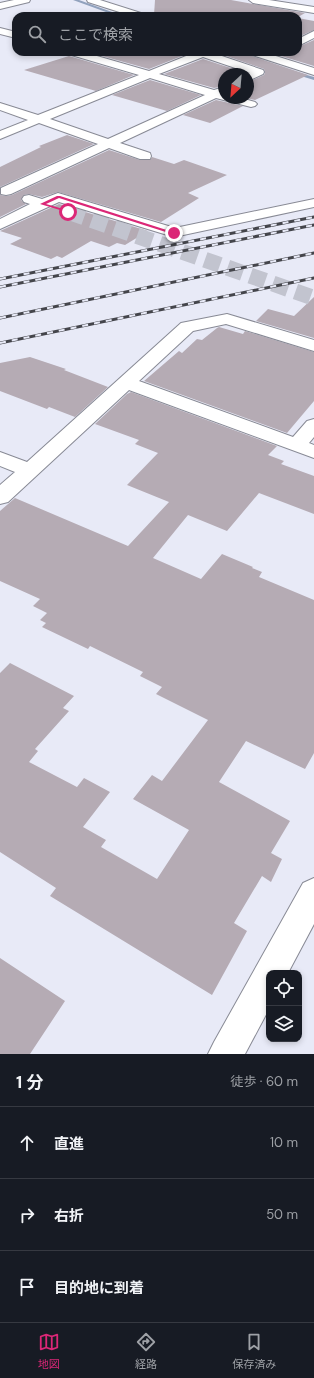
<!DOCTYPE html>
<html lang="ja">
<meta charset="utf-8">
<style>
body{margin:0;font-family:"DM Sans","Noto Sans JP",sans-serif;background:#242831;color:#f1f3f6}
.controls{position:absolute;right:12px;bottom:12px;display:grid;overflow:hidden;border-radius:8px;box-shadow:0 2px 6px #0003}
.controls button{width:36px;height:36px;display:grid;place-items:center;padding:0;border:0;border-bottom:1px solid #363941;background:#171b24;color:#f1f3f6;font:20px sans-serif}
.compass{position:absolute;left:218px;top:68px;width:36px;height:36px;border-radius:50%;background:#171b24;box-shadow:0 2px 6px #0003;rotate:206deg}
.stop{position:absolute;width:12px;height:12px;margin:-9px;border:3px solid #db2777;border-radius:50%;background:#fff}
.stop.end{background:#db2777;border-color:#fff;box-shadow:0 1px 4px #0008}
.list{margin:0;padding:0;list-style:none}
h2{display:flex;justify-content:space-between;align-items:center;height:52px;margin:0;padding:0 16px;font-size:17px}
h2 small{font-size:13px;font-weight:400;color:#9ea1a6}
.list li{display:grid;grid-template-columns:26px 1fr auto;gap:12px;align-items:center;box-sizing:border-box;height:72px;padding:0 16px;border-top:1px solid #363941}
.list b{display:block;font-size:15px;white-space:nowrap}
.list em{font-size:13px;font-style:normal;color:#9ea1a6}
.icon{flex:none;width:22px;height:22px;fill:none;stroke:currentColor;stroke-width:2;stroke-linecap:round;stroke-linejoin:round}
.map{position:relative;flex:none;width:314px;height:1054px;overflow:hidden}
.search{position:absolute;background:#171b24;box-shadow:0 2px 6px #0003;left:12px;right:12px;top:12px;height:44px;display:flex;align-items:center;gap:10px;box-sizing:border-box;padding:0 14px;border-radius:12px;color:#9ea1a6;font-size:15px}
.sheet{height:268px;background:#171b24}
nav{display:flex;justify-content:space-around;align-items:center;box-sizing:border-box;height:56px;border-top:1px solid #363941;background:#171b24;font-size:11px;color:#9ea1a6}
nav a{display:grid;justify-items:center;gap:2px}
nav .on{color:#db2777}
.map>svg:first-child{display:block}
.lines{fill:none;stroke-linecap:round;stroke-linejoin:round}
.stream{fill:#91a2bd;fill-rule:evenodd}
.building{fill:#b5abb4}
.minor-tunnel{stroke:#c2c4cf;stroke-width:16;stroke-dasharray:16 8;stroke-linecap:butt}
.minor-casing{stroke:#888a95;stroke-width:2}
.highway-casing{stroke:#888a95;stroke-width:2}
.minor{fill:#fff;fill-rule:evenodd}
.highway{fill:#fff;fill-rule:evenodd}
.rail-casing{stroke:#44454b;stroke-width:3}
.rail{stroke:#e8eaf7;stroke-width:2;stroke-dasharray:6;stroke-linecap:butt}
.route{fill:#db2777}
</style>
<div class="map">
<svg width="314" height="1054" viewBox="0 0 314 1054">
<rect width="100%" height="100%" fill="#e8eaf7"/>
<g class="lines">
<!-- stream -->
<path class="stream" d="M73,0h6l44,16h-6z
M293,71l21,6v3l-23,-7z"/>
</g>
<!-- building -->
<path class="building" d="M155,0h76l74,13 -7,4 -136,-1 -8,-1z
M298,18l16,3v9l-16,7z
M314,40v26l-46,-14h30v-5z
M88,52h104l-43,17z
M215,52h32l2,3 59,20 -53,25 -9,-2h2v-16l16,-7 1,-2 -1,-4z
M69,56l65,19 -38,16 -72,-21z
M203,59l43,14v1h-22v12l-10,2 -50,-14z
M150,80l51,15 -34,16 -55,-16z
M216,100l27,6 -33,17 -27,-8z
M67,135l27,9 -94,43v-20l41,-20 -2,-1z
M109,150l31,10h10l2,-3 22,7 10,-4 43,15 -39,18 11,5 -38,24 -103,-30 -16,5 -13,-3 -5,1 -3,5 5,4 -26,13v-22l6,1 6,-1z
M59,204l89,27 -23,14 -8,-2 -8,4 -18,-6 -29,17 -5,-2 -6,3 -41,-15 12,-6 -22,-7z
M314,297v41l-58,-17 12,-12 26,7z
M219,327l24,7 2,-3 69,21v49l-27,32 -143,-52 35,-30 3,2 15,-14 5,1 15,-12z
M30,357l36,12 -2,1 44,17 -33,30 -26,-10 -2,2 -47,-18v-28z
M131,392l146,54 -9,9 16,6 -3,3 33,12v38l-55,-21 -32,38 -39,-16 -35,43 48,21 21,-25 31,13 -1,1 10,4 -3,5 55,23v153l-9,16 -59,-28 -27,41 71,39 -19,32 11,6 -11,23 -9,-6 -28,47 13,8 -35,64 -162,-99 6,-8 -56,-36v-179l10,-10 64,33 -11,12 6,3 -34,38 3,2 -9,11 48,25 7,-9 26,14 -27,35 23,13 -5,7 56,32 32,-49 -56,-31 19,-24 10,6 46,-61 -52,-26 6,-7 -22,-11 3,-4 -53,-26 -2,3 -46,-22 4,-4 -6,-3 7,-7 -14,-7 7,-7 -40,-18v-70l15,-13 113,48 41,-44 -42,-17 31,-32 -23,-9 4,-4 -44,-16 32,-30z
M0,958l65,43 -35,53h-30z"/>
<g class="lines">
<!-- minor-tunnel -->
<path class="minor-tunnel" d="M69,212l245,86"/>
<!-- minor casing -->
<g class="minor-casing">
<path id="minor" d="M87,0h13l44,14 2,2h-14l-44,-14z
M249,0h20l45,7v6l-61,-10z
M0,28l16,4v6l-16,-4z
M314,31v7l-16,8v-7z
M67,52h16l66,19 47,-19h14l53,18 1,2 -1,2 -15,7 -1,-7 3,-1 -47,-16 -44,17 55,16 10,-3v11h17l14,4 2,2 -2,2 -4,1 -35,-9 -96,45 30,10 1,3 -1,3h-10l-31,-11 -98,46 -5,1 -5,-1v-6l97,-44 -59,-21 -39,16v-8l28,-11 -28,-10v-7l38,12 101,-40 -71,-21zM150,78l55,17 -97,44 -58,-20z
M248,52h15l51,16v7l-65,-21z
M58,193l117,35 139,-29v8l-140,30 -115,-35 -59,27v-10l30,-15 -6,-2 -2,-3 2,-3 5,-1 13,4z
M227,314l87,26v11l-88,-27 -33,7 -54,50 154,56 14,-16 7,-2v18l-5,6 5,2v13l-185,-68 -121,112 -8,2v-19l15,-13 -15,-6v-14l27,10 154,-139z
M314,878v46l-26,49h-19v36l-24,45h-37l6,-12 89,-159z"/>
</g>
<!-- highway casing -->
<g class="highway-casing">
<path id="highway" d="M14,0h16l-1,2 -29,7v-6z"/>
</g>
<!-- minor -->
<use href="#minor" class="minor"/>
<!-- highway -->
<use href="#highway" class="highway"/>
<!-- rail casing -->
<g class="rail-casing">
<path id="rail" d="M0,279l314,-62
M0,287l314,-62
M0,318l314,-65
M0,343l314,-65"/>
</g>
<!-- rail -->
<use href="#rail" class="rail"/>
</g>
<!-- route -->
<path class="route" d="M57,196h3l116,37 -4,1 -113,-36 -13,6 24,7v2l-30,-9z"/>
</svg>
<div class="controls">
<button><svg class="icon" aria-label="locate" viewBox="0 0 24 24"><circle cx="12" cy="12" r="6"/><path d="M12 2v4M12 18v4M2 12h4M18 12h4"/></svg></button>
<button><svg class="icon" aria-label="layers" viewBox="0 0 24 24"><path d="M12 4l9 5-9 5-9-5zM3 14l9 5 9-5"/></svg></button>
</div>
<svg class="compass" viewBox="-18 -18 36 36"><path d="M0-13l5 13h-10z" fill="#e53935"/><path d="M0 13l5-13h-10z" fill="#9ea1a6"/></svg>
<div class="stop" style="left:68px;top:212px"></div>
<div class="stop end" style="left:174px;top:233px"></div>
<div class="search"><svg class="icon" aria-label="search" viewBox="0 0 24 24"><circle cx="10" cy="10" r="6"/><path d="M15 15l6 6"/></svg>ここで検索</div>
</div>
<section class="sheet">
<h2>1 分<small>徒歩 · 60 m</small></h2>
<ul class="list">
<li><svg class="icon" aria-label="ahead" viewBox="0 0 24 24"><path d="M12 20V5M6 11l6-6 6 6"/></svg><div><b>直進</b></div><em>10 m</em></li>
<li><svg class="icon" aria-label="right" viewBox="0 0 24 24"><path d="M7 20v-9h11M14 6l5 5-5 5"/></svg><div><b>右折</b></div><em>50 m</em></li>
<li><svg class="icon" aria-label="arrive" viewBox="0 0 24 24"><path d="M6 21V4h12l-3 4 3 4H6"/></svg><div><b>目的地に到着</b></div></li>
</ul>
</section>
<nav>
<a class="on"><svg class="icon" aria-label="map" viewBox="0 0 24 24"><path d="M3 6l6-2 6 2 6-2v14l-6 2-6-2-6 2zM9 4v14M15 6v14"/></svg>地図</a>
<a><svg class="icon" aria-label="directions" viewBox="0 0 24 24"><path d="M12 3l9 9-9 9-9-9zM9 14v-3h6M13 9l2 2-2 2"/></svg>経路</a>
<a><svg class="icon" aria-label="saved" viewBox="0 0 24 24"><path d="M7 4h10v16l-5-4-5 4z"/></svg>保存済み</a>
</nav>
